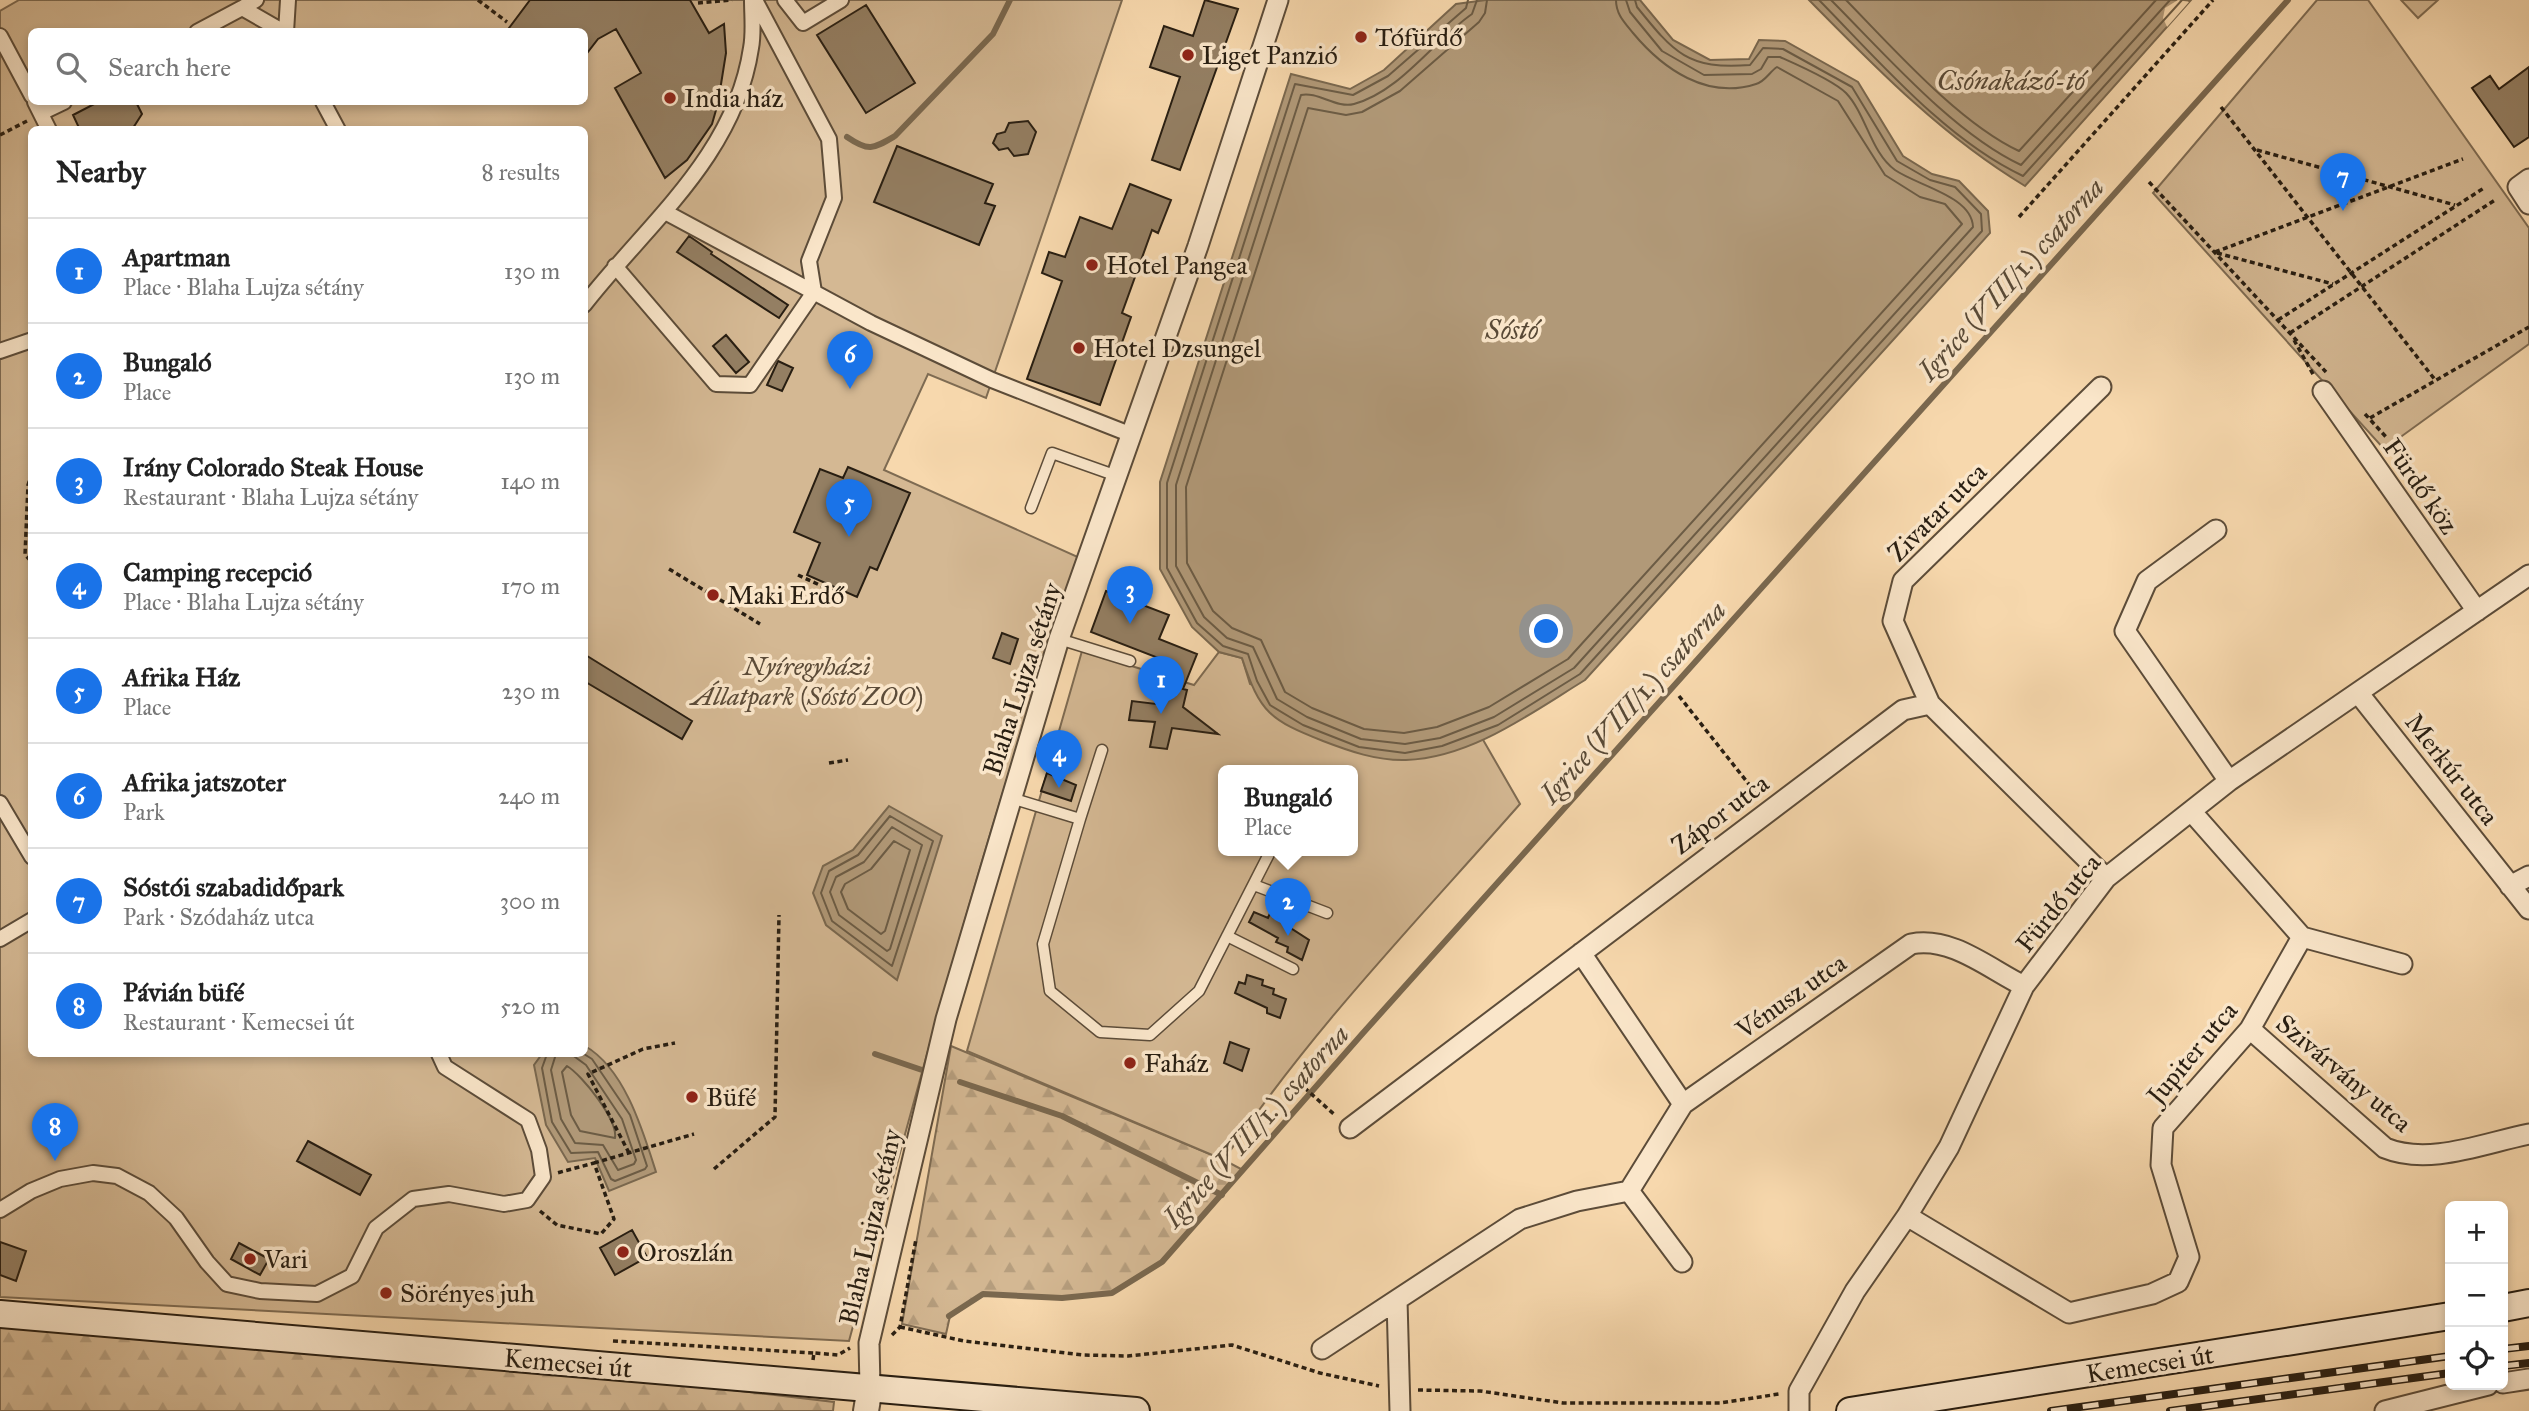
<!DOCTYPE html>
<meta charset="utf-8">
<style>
body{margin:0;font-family:"IM FELL Great Primer",serif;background:#f6f6f6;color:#222}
.controls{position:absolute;right:21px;bottom:21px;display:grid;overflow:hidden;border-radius:10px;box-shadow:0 4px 10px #0003}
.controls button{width:63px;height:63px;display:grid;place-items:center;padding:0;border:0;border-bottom:2px solid #e0e0e0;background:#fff;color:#222;font:35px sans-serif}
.you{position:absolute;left:1547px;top:632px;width:24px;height:24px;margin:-18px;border:5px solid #fff;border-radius:50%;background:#1a73e8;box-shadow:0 0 0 10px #1a73e833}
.badge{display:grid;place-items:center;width:46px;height:46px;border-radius:50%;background:#1a73e8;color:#fff;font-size:23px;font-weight:700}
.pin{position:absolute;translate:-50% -58px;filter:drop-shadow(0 2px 4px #0008)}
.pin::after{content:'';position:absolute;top:37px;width:24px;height:21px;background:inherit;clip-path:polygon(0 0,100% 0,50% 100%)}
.popup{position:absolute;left:1218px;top:765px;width:140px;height:91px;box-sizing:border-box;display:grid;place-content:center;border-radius:10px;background:#fff;filter:drop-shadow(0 2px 5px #0005);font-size:23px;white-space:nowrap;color:#767676}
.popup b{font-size:26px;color:#222}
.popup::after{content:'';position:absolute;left:50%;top:100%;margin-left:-14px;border:14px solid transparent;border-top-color:#fff}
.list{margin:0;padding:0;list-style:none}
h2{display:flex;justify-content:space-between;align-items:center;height:91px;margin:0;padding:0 28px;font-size:30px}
h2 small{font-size:23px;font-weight:400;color:#767676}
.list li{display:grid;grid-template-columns:46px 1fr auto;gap:21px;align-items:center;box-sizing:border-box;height:105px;padding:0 28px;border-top:2px solid #e0e0e0}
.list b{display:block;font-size:26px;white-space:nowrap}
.list p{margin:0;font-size:23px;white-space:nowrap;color:#767676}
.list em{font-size:23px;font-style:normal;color:#767676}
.icon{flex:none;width:38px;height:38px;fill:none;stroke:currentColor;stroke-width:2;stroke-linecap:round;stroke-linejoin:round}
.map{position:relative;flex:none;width:2529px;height:1411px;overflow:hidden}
.search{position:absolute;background:#fff;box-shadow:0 4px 10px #0003;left:28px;top:28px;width:560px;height:77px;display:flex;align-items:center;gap:18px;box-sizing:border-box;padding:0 24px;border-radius:10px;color:#767676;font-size:26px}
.panel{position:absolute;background:#fff;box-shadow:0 4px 10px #0003;left:28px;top:126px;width:560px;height:931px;border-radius:10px}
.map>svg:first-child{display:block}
.forest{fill:url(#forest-firs);stroke:#7e6b52;stroke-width:2}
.green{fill:#d4b893;stroke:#7e6b52;stroke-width:2;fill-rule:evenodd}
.water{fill:#b19978;stroke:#7a684f;stroke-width:2}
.pier{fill:#f7d8ad}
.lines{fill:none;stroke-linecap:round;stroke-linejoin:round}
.shore{stroke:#6c5c45;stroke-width:2}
.stream{stroke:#7a684f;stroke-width:6}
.building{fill:#947f63;stroke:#281e12;stroke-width:2}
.service-casing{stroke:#5c4c39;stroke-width:13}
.pedestrian-casing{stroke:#5c4c39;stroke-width:18}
.minor-casing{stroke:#5c4c39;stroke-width:23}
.tertiary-casing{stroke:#5c4c39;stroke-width:28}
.secondary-casing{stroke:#281e12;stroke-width:30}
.path{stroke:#281e12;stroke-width:3.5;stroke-dasharray:5 3.5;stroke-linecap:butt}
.service{stroke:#fae6ca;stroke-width:10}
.pedestrian{stroke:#fae6ca;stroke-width:14}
.minor{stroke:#fae6ca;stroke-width:19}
.tertiary{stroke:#fae6ca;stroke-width:24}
.secondary{stroke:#fae6ca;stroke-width:26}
.rail-casing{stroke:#281e12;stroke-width:8}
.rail{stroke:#fae6ca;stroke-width:5;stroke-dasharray:16;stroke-linecap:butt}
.poi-dot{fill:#8f2418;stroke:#fae6ca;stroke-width:2.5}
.labels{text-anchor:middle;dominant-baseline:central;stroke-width:7;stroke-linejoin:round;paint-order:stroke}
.poi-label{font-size:26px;fill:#281e12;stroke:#fae6ca;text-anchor:start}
.street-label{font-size:26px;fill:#281e12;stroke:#fae6ca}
.park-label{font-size:26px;font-style:italic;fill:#5c4c39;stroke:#fae6ca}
.water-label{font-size:28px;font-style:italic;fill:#584936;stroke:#fae6ca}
</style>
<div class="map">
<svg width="2529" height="1411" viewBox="0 0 2529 1411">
<defs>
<pattern id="forest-firs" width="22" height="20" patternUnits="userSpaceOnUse" patternTransform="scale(1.75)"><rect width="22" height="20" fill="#d4b893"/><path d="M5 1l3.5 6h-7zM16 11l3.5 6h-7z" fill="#b69e7e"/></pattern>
</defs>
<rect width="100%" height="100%" fill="#f7d8ad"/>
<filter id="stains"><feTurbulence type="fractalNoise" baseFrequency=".00286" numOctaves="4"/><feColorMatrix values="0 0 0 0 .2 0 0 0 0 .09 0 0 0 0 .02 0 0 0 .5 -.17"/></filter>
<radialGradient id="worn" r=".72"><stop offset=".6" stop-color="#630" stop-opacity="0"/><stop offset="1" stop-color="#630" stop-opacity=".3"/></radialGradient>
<!-- forest -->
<path class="forest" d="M951,1046l273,114 19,10 -81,92 -50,31 -50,5 -79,-4 -33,22 -4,18 -44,-10z
M0,1326l475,34 359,42 -1,9h-833z"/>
<!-- green -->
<path class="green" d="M19,0h1103l-136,398 -58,-24 -44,96 196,88c-91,256 -160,521 -231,783l-849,-44v-1286zM32,32h552v70h-552zM32,130h552v924h-552z
M2317,0h51l161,228v116l-145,105 -231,-256z
M2401,0h37l-20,18z
M1082,651l112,34 25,-33 23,6 8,26 194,69 38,-15 38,66c-102,116 -210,227 -296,356l-257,-109zM1223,770h130v80h-130z"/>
<!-- water -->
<path class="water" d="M1486,0h154l33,40 37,20 39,-1 10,-19 26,1 73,41 45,74 29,18 27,7 29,30 2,22 -405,447c-54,33 -114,78 -179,80 -29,1 -57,-9 -83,-19 -53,-21 -63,-28 -81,-83l-23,-6 -27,-25 -32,-58v-87l131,-408 59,15 34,-19 72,-66z
M1809,0h382l-166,186c-83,-50 -148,-117 -216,-186z
M889,806l53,30 -45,144 -71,-55 -13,-32 10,-27 30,-16z
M585,1046c40,23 58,85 71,126l-47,19 -14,-33 -27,4 -22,-37 -12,-60 8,-11h42z"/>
<!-- pier -->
<path class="pier" d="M2178,0l11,2 -22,25 -4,-9 2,-10z"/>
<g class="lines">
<!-- shore -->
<path class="shore" d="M1468,0l-2,8 -78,68 -35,19 -58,-11 -128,399v85l30,55 26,23 25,8 9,27 13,24 33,20 56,22 46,6 37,-7 56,-21 82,-51 402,-443 -1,-17 -26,-27 -25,-7 -33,-19 -45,-74 -69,-38 -20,-1 -13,17c-62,5 -76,-12 -113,-58l-2,-7
M1477,0l-5,14c-39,27 -71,77 -118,90 -17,5 -37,-13 -53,-9l-125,390v81l28,51 23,21 26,9 24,52 30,18 54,22 44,5 35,-6 54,-21 80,-49 399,-441c-1,-31 -55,-41 -78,-57 -24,-17 -29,-56 -49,-77 -13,-13 -48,-28 -66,-36h-12l-7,12 -9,5 -48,1 -42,-24 -32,-39 -4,-12
M1487,0l-2,13 -6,9 -79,69 -38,21 -16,3 -38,-7 -122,379 1,76 26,48 19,17 29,12 24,52 27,16 52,21 40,4 33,-6 52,-20 79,-48 394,-435 -17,-20 -25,-7 -35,-22 -47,-74 -61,-34c-7,4 -11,14 -21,17 -49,16 -93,-15 -123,-51 -9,-11 -17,-19 -17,-33
M1819,0c59,60 127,140 204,176l159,-176
M1831,0c53,53 122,133 190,165l149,-165
M1846,0c47,48 113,123 173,151l137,-151
M890,816l43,25 -41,125 -60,-45 -11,-28 8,-22 29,-16z
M892,827l30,18 -32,104 -3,2 -48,-36 -9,-23 6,-15 28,-15z
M894,841l16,9 -25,81 -4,3 -33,-25 -7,-17 4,-8 26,-15z
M547,1054l-5,14 10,54 19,31 27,-1 13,27 4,2 30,-12 2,-3 -17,-51 -38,-56 -8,-5
M556,1054l-5,16 10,49 14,24 28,2 15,25 16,-6 2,-4 -14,-41 -36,-54 -15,-11
M567,1066c15,9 51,54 48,72l-35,-7 -9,-16 -9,-43z"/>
<!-- stream -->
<path class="stream" d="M847,137c22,15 26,12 48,-1l98,-102 17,-34
M875,1054l47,16
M960,1082l102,34 160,79
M949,1316l34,-22 79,4 50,-5 50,-31 201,-229 925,-1033"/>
</g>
<!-- building -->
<path class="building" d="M530,0h160l19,33 15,-9 2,29 -8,50 -6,21 -25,36 -22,18 -50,-90 26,-15 -25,-44 -18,10 -14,18v-25h-78z
M1205,0l33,9 -58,161 -28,-10 28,-83 -30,-10 14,-41 29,10z
M866,5l49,78 -49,30 -49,-78z
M2529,67v70l-15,10 -42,-59 18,-12 9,13z
M98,102h38l6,12 -9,14 -53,2 -7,-15z
M1028,121l8,11 -8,22 -14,2 -6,-8 -9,2 -6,-7 4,-9 8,-2 4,-9z
M897,146l96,38 -8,19 10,3 -16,39 -105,-43z
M1130,184l41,16 -13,33 -6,-3 -30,83 9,4 -31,88 -73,-26 35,-98 -20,-8 7,-21 16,5 15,-40 32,12z
M689,236l23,16 -1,2 77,51 -9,13 -102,-66z
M726,335l23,27 -13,11 -23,-27z
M778,361l15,7 -11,23 -15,-6z
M848,467l62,26 -33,77 -7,-3 -13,30 -50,-22 13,-32 -26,-11 26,-63 23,9z
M1106,591l63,24 -10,24 38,15 -14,35 4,1 -4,17 35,27 -46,-6 -5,21 -17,-2 5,-25 -26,-2 3,-19 24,3 18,-40 -83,-32z
M1002,633l16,6 -8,25 -17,-6z
M584,654l108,67 -10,18 -98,-58z
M1047,773l29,12 -5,16 -30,-10z
M1271,911l16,9 -1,5 23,15 -7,20 -15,-8 1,-5 -12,-5 2,-4 -29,-16 5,-10 14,6z
M1247,975l16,5 -1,5 12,4 -1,5 13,5 -6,19 -13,-5v-5l-32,-15 4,-11 6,2z
M1230,1042l19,7 -7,22 -18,-8z
M308,1141l63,34 -11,20 -63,-34z
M632,1230l15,27 -32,18 -15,-27z
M0,1242l26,9 -10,30 -16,-6z
M239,1243l30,16 -9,16 -29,-16z"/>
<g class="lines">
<!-- service casing -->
<g class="service-casing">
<path id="service" d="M1031,508l21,-55 65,23
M1059,639l71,22
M1011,798l69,21 -37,125 7,47 50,41 50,3 49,-44 72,-141
M1080,819l22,-69
M1254,885l73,28
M1227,936l66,33"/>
</g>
<!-- pedestrian casing -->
<g class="pedestrian-casing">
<path id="pedestrian" d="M256,0l-14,8 42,24
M785,0l18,23 38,-23
M197,32l45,-24
M286,32l2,-32
M0,36l32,60
M35,102l14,28
M323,102l15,28
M41,113l23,-11
M667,213l204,110 121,57 140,55
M615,266l101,118 34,1 64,-93 -5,-31 25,-63 -5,-59 -74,-139
M584,305c63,-81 151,-149 167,-257 3,-15 1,-32 1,-48
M0,351l32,-11
M0,803l32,54
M0,939l32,-19
M0,1210l31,-19 29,-12 33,-6 24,3 32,17 27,25 31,44 20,22 33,7 57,3 35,-18 24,-48 37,-29 36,-5 55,10 23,-4 16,-23 -4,-27 -11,-30 -83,-53 -6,-13"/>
</g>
<!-- minor casing -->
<g class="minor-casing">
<path id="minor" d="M2529,179l-11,8 11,17
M2101,387l-198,194 -10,40 37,83 176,174
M2323,391l154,220
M2216,530l-69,51 -22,50 104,150
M2359,694l170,215
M2191,811l111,126 100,27
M2510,886l19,-10
M1581,953l102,151
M2250,1029l135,119c44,18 99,-5 144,-14
M1350,1128l553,-418 27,-6
M1629,1191l54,-87 228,-160c41,-8 78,25 113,42
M1907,1216l162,97 83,-19 26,-12 11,-25 -28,-92 2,-37 87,-99 52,-92
M1397,1300l3,111
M1322,1349l198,-130 57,-18 52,-10 53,71
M2503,1383l26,-4
M870,1387l-1,-44 77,-324 113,-380 139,-393 80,-246
M1799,1411v-20l56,-100 52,-75 42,-69 75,-161 82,-108 123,-97 300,-206
M2385,1411l103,-26"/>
</g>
<!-- tertiary casing -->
<g class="tertiary-casing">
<path id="tertiary" d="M866,1411l4,-24"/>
</g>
<!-- secondary casing -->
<g class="secondary-casing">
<path id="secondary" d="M2503,1308l26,-5
M0,1314l1136,97
M1850,1411l600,-95"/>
</g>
<!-- path -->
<path class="path" d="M478,0l29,22
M698,3l34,-3
M2221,107l215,274
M0,135l27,-14
M2257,150l198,55
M2149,182l177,190
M2019,217l194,-217
M2215,252l248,-93
M2217,253l116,31
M2278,320l206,-132
M2290,333l205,-133
M2294,340l20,36
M2365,414l22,24
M2370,418l159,-91
M32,473l-4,12 -3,70 7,7
M669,569l91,55
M798,575l43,20
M1679,696l80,101
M829,763l19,-3
M1298,1082l38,34
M629,1153l-41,-79 55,-25 32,-6
M594,1163l100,-29
M714,1169l61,-52 4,-202
M540,1211l17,14 44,9 13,-15 -20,-56 -37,10
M900,1327l64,14 119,14 45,1 104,-11 88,28 59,13
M892,1335l8,-8 16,-88
M613,1341l201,12
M813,1360l1,-7 24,2 12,-7
M1418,1390l62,1 83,12h157l59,-9"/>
<!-- service -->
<use href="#service" class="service"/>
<!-- pedestrian -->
<use href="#pedestrian" class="pedestrian"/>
<!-- minor -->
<use href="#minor" class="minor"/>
<!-- tertiary -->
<use href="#tertiary" class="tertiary"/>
<!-- secondary -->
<use href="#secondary" class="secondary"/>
<!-- rail casing -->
<g class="rail-casing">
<path id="rail" d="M2503,1349l26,-3
M2503,1366l26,-3
M2051,1411l399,-55
M2170,1411l280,-38"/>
</g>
<!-- rail -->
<use href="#rail" class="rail"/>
</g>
<!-- markers -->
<g class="poi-dot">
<circle cx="1361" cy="37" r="7"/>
<circle cx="1188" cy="55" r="7"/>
<circle cx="670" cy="98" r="7"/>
<circle cx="1092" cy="265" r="7"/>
<circle cx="1079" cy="348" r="7"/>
<circle cx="713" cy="595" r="7"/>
<circle cx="1130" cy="1063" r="7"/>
<circle cx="692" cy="1097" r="7"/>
<circle cx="623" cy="1252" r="7"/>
<circle cx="250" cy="1259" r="7"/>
<circle cx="386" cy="1293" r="7"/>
</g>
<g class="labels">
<!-- poi labels -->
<g class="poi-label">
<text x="1375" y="37">Tófürdő</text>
<text x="1202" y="55">Liget Panzió</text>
<text x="684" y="98">India ház</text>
<text x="1106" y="265">Hotel Pangea</text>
<text x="1093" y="348">Hotel Dzsungel</text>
<text x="727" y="595">Maki Erdő</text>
<text x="1144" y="1063">Faház</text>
<text x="706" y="1097">Büfé</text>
<text x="637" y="1252">Oroszlán</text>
<text x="264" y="1259">Vari</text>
<text x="400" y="1293">Sörényes juh</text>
</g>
<!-- street labels -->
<g class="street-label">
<text transform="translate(2421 486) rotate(55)">Fürdő köz</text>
<text transform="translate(1937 512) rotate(-45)">Zivatar utca</text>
<text transform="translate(1022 679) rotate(-72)">Blaha Lujza sétány</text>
<text transform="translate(2452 769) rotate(52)">Merkúr utca</text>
<text transform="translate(1720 814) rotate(-37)">Zápor utca</text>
<text transform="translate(2058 903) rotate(-51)">Fürdő utca</text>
<text transform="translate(1791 996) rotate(-35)">Vénusz utca</text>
<text transform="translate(2192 1053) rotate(-50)">Jupiter utca</text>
<text transform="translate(2344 1073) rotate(40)">Szivárvány utca</text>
<text transform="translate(870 1227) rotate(-77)">Blaha Lujza sétány</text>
<text transform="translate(568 1363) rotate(5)">Kemecsei út</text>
<text transform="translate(2150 1364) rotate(-9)">Kemecsei út</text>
</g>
<!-- park labels -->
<g class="park-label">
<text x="807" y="666">Nyíregyházi<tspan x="807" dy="30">Állatpark (Sóstó ZOO)</tspan></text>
</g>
<!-- water labels -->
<g class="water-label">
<text x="2011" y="80">Csónakázó-tó</text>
<text transform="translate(2011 279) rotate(-48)">Igrice (VIII/1.) csatorna</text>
<text x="1512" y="329">Sóstó</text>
<text transform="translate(1633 702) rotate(-48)">Igrice (VIII/1.) csatorna</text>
<text transform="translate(1256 1126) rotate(-48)">Igrice (VIII/1.) csatorna</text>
</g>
</g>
<rect width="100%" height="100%" filter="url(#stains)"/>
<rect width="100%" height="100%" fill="url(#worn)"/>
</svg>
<div class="controls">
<button>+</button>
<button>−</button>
<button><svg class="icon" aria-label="locate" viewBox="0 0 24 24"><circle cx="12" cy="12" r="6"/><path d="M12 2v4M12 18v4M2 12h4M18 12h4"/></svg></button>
</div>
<div class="you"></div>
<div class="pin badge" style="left:1161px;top:714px">1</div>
<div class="pin badge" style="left:1288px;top:936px">2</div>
<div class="popup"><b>Bungaló</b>Place</div>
<div class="pin badge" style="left:1130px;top:624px">3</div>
<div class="pin badge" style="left:1059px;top:788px">4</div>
<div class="pin badge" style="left:849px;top:537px">5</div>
<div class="pin badge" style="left:850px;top:389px">6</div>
<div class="pin badge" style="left:2343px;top:211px">7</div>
<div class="pin badge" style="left:55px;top:1161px">8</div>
<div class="search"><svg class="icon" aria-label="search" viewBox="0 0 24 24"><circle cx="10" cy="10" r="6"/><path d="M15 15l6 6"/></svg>Search here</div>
<section class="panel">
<h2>Nearby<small>8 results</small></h2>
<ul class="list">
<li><span class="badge">1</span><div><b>Apartman</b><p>Place · Blaha Lujza sétány</p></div><em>130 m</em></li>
<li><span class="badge">2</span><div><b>Bungaló</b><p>Place</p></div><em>130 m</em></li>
<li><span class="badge">3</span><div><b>Irány Colorado Steak House</b><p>Restaurant · Blaha Lujza sétány</p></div><em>140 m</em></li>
<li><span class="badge">4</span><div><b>Camping recepció</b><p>Place · Blaha Lujza sétány</p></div><em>170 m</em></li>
<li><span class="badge">5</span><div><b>Afrika Ház</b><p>Place</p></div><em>230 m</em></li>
<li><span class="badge">6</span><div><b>Afrika jatszoter</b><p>Park</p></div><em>240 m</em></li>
<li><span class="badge">7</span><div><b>Sóstói szabadidőpark</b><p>Park · Szódaház utca</p></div><em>300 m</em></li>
<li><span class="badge">8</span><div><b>Pávián büfé</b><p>Restaurant · Kemecsei út</p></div><em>520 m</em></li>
</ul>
</section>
</div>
